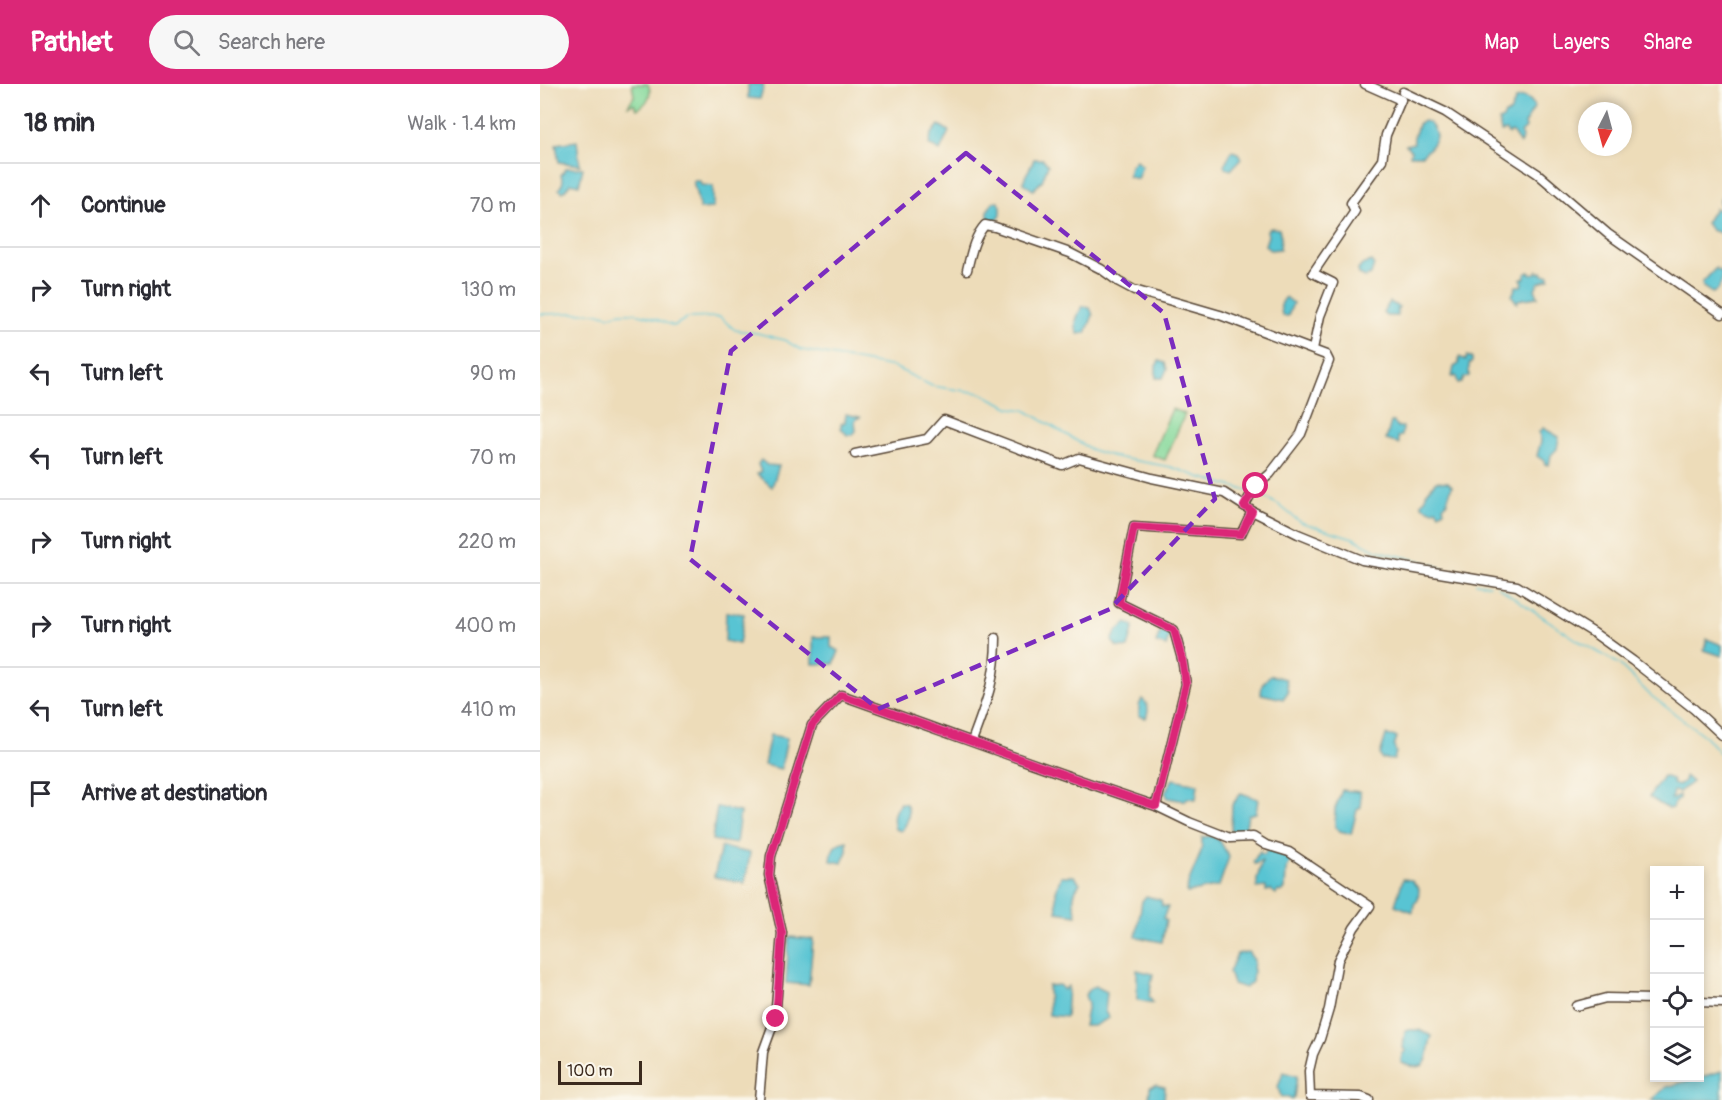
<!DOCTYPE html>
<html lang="en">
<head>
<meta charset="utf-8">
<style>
	:root { --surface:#fff; --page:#f7f7f7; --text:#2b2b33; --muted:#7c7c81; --line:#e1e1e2; --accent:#db2777 }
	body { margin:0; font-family:Pangolin,sans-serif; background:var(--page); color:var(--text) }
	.controls { position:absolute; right:18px; bottom:18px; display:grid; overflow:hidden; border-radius:0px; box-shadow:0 3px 9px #0003 }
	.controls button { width:54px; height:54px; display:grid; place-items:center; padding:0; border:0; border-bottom:2px solid var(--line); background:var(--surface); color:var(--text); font:30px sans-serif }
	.compass { position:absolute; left:1038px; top:18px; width:54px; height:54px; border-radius:50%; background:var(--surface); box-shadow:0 3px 9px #0003; rotate:186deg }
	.scale { position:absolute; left:18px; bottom:15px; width:84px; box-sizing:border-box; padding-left:6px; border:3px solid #3b2a1e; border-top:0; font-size:16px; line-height:21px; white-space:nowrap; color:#3b2a1e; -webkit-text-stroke:4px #fbf7ec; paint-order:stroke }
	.stop { position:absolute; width:18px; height:18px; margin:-14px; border:4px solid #db2777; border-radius:50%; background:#fff }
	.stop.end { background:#db2777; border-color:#fff; box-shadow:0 2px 6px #0008 }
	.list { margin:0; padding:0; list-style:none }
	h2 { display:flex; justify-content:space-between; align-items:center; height:78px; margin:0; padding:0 24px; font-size:26px }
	h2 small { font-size:20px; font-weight:400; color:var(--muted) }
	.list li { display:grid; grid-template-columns:39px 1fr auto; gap:18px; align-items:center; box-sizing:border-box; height:84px; padding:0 24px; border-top:2px solid var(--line) }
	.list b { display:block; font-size:22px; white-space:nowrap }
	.list em { font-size:20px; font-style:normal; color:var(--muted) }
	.icon { flex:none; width:33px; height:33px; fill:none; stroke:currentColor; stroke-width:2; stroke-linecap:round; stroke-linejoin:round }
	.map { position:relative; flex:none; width:1182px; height:1016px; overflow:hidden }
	header { display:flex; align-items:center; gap:36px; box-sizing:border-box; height:84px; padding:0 30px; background:var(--accent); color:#fff }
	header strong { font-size:28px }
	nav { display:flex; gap:33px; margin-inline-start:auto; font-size:21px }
	.search { width:420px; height:54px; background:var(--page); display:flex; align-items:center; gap:15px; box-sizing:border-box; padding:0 21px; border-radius:33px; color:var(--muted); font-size:22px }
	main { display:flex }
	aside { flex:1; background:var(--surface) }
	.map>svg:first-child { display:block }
	.green { fill:#86d99b; stroke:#60825c; stroke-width:1.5 }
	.water { fill:#59c4d3; stroke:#4a7778; stroke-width:1.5 }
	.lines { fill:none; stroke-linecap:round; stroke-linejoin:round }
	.stream { stroke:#59c4d3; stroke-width:1.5 }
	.minor-casing { stroke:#564535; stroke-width:11 }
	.minor { stroke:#fff; stroke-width:8 }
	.route { stroke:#db2777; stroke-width:8 }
	.marked { fill:none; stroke:#7b2cbf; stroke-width:4.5; stroke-dasharray:12 8; stroke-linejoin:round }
</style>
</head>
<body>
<header>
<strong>Pathlet</strong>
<div class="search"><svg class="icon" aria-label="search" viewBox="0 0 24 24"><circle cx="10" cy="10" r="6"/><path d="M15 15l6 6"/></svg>Search here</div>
<nav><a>Map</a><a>Layers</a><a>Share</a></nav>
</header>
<main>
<aside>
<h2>18 min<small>Walk · 1.4 km</small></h2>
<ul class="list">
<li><svg class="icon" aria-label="ahead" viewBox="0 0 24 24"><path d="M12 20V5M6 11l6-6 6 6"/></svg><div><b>Continue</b></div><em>70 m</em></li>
<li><svg class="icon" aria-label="right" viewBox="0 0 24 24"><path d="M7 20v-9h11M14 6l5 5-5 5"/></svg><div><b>Turn right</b></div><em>130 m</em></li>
<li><svg class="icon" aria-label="left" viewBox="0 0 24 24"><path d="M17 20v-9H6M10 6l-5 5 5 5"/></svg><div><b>Turn left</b></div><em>90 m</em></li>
<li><svg class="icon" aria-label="left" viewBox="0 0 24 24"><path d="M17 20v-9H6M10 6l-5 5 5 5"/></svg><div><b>Turn left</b></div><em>70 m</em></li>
<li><svg class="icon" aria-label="right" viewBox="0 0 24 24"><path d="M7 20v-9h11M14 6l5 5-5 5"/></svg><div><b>Turn right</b></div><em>220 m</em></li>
<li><svg class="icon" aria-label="right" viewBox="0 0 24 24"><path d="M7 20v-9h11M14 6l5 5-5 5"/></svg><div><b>Turn right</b></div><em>400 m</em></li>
<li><svg class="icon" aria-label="left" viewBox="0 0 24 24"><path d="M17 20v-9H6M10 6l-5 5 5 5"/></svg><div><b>Turn left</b></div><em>410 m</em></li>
<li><svg class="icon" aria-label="arrive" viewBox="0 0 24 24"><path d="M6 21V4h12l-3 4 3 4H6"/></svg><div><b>Arrive at destination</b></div></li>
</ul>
</aside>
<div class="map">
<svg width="1182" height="1016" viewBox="0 0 1182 1016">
	<rect width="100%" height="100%" fill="#fbf7ec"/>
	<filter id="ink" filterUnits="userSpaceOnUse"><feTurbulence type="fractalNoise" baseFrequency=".0167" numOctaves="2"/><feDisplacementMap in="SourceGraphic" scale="12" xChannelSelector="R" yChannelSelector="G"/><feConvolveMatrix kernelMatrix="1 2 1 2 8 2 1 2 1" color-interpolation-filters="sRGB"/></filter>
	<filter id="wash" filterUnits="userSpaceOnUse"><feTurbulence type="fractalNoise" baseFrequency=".008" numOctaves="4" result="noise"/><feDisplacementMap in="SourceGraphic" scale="24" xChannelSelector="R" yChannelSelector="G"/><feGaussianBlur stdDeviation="1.35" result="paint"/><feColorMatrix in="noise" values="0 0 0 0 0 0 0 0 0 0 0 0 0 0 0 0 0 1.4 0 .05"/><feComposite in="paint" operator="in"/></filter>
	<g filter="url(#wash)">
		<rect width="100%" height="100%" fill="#eddcb9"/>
		<g class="green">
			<path d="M92 0H108C113 10 107 21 97 25L94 20 88 22 94 12Z"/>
			<polygon points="632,325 645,330 625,376 612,371"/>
		</g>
		<g class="water">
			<polygon points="208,0 224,0 220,15 208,14"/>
			<polygon points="983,13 990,16 995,22 985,39 986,44 981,49 982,55 980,60 972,48 968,50 966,47 961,48 959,37 963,35 965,30 970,29 976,15"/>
			<path d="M884 37C891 38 896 47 896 53L890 64 882 71H870L871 67 866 61 874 59C872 51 878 47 878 40Z"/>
			<polygon points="399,41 409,47 400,67 389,61 391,51"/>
			<polygon points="37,57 40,81 19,78 16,60"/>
			<polygon points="692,67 698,69 701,75 691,86 685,84 684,81"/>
			<path d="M494 75H503L508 81 502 97 493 106 483 99C485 89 491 85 494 75Z"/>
			<polygon points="596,76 602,82 597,95 588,92 590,82"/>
			<polygon points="26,84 43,84 39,101 31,99 23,108 19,105 23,98 21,91"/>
			<polygon points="153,97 160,97 161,101 173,102 173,124 160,125"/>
			<polygon points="1182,112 1182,147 1180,149 1171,146 1166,139 1175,124 1179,126 1182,123 1179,118"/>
			<polygon points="453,118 458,118 461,122 461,131 456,136 448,136 448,126"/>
			<polygon points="731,144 739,145 741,153 740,165 730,166 725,161 728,152 727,146"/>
			<polygon points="831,177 834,181 831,191 825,193 819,190 818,186 822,181"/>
			<path d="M1176 184 1178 187 1182 186C1182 195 1182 206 1172 209L1163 203 1162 199Z"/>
			<polygon points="997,186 999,189 1002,188 1003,191 1009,191 1009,194 998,199 995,205 998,213 978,216 977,219 972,212 976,202 981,202 983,198 981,195 985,194 985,190 989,188 991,190 996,189"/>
			<path d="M746 213 753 219 748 232H743C739 224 740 220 746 213Z"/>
			<polygon points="850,218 859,223 857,226 858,232 846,232 843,228"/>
			<path d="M543 222 550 224 553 231 546 249 538 250C533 240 537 231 543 222Z"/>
			<polygon points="927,272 932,274 932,278 929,280 929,292 924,294 922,298 918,299 916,292 912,293 914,283 919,280 919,273 926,276"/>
			<polygon points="619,277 625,279 627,285 623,294 616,294 616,282"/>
			<polygon points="306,330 320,333 315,336 316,347 312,351 307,351 301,344 301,340 305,338"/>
			<polygon points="851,338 854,338 858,343 863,343 862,352 858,353 859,360 846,356"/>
			<polygon points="1003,344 1019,353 1017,365 1011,371 1009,381 1005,380 1004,377 997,372 1001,357 999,348"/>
			<polygon points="221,376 227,381 239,382 232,403 217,390 221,388 218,380"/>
			<polygon points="896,397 908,398 912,402 906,420 903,422 904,426 899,429 896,425 893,427 882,422 882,418 886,414 886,409"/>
			<polygon points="186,528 204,530 199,560 185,557"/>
			<polygon points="586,539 594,542 588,564 577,563 572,557 577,547"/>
			<polygon points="623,547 630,550 626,562 616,559 619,550"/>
			<polygon points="273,553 291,553 291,563 299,567 294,580 273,580"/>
			<polygon points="1167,555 1182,561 1182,572 1164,566"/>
			<polygon points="730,591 746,595 748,608 743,615 721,610 722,601"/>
			<path d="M602 615C609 620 609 626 606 634L599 632V622Z"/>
			<polygon points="230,651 247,654 241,685 224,681"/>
			<polygon points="846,651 857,653 854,663 856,668 854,676 842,675 840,671"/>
			<polygon points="1123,692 1132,695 1133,700 1138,702 1144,697 1145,692 1152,698 1139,708 1133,707 1131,715 1133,715 1139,711 1139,715 1133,721 1133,724 1128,725 1109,713"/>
			<polygon points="633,695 658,700 656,715 647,714 645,717 628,714 625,708"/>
			<polygon points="802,706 820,708 821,723 817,726 811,750 800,747 795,743 795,725"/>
			<polygon points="701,709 718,715 716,729 708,731 705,747 691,748 692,721"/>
			<path d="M360 719 366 720C371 730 368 739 361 747L355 745C352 734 353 728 360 719Z"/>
			<polygon points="177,723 200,728 196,760 172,756"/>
			<path d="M672 752 680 757 689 773 679 802 647 809C646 796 658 780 661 767 662 763 662 757 662 753Z"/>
			<path d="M307 757V767L302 779 291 777C292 765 294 759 307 757Z"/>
			<polygon points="181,763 210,769 205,799 174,793"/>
			<polygon points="727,764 751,776 746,787 745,805 741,808 738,807 736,810 731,806 726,807 726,803 717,804 717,795 722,777 715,780 713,778 720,767 721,770 725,770"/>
			<path d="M521 792H534L540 799C531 811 533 818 537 831L517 828 516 807Z"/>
			<polygon points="863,795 871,796 879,805 878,816 874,820 873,828 855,821"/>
			<polygon points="606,812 621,816 622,822 628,823 623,834 626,836 622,858 596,853 602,817"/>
			<polygon points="249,853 273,855 269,901 246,899"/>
			<polygon points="708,868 714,876 712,898 705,904 693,900 689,888 697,870"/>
			<polygon points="597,886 613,890 609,912 613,919 597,916"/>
			<polygon points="519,901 524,906 528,902 526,933 509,931 508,902"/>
			<polygon points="555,902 567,908 565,928 569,934 554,942 544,942 548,920 545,911 550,904"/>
			<path d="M870 946H879L892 952C884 972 894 991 861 979L862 970 866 967 863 964 865 947Z"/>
			<polygon points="1182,987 1182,1016 1111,1016 1126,1003"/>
			<polygon points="743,988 757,992 754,1013 752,1015 749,1013 741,1013 738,1003"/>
			<polygon points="615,1001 625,1003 624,1016 609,1016 610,1003"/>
		</g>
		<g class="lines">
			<g class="stream">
				<path d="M0 230C20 230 53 226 70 232 92 223 113 234 134 242L147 234 180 233 195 246 217 249 244 256 262 266 354 283 392 302 440 309 471 324 485 326 552 366 575 373 631 383 659 393 708 407"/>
				<polyline points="716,409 739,421 760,438 813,454 836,466 892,480 904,486"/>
				<polyline points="936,499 949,501"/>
				<polyline points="957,502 1037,556 1079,580 1110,611 1166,653 1182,672"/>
			</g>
		</g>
	</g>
	<g filter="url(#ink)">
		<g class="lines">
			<defs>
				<g id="minor">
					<polyline points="863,8 905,28 998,90 1068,150 1182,230"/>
					<path d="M427 186C431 170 434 153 445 141L455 143 530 169 561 185 579 198 594 206 680 231 786 271 789 277 761 350 730 390 716 402 704 422"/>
					<polyline points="773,265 780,232 793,199 773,189 815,127 811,119 842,76 846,51 861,16 825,0"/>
					<polyline points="315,370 387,355 404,336 522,381 539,374 612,394 684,409 712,427 758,450 822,476 977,502 1054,549 1093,577 1154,625 1182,651"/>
					<path d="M432 657C446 619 456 595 456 554"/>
					<polyline points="616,722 649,738 690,754 713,753 726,761 749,768 830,822 814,844 798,876 789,925 780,955 773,970 769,987 770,1012 821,1013 829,1016"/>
					<polyline points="1160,918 1182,919"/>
					<polyline points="1036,922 1066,914 1114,915"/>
					<path d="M219 1016 223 968 235 935 242 849 229 791 231 772 272 641 301 611C406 648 510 687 616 722L646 600 642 575 634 546 579 519 594 443 701 450 712 427"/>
				</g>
			</defs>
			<use href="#minor" class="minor-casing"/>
			<use href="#minor" class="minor"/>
		</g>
	</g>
	<g class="lines" filter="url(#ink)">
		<path class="route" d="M236 935 242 849 229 791 231 772 272 641 301 611C406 648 510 687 616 722L646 600 642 575 634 546 579 519 594 443 701 450 712 427 704 422 716 402"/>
	</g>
	<path class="marked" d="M426 69 624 229 675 415 570 525 338 625 150 475 191 267Z"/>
</svg>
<div class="controls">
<button>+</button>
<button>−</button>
<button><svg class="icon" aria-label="locate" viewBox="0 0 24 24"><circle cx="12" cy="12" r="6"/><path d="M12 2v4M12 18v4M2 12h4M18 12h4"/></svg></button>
<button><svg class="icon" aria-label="layers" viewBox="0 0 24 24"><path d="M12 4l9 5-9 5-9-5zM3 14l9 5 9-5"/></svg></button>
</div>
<svg class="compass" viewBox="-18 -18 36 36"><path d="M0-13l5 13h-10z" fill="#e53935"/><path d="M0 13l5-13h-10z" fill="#7c7c81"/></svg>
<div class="scale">100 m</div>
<div class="stop" style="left:716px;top:402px"></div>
<div class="stop end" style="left:236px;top:935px"></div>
</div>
</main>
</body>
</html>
